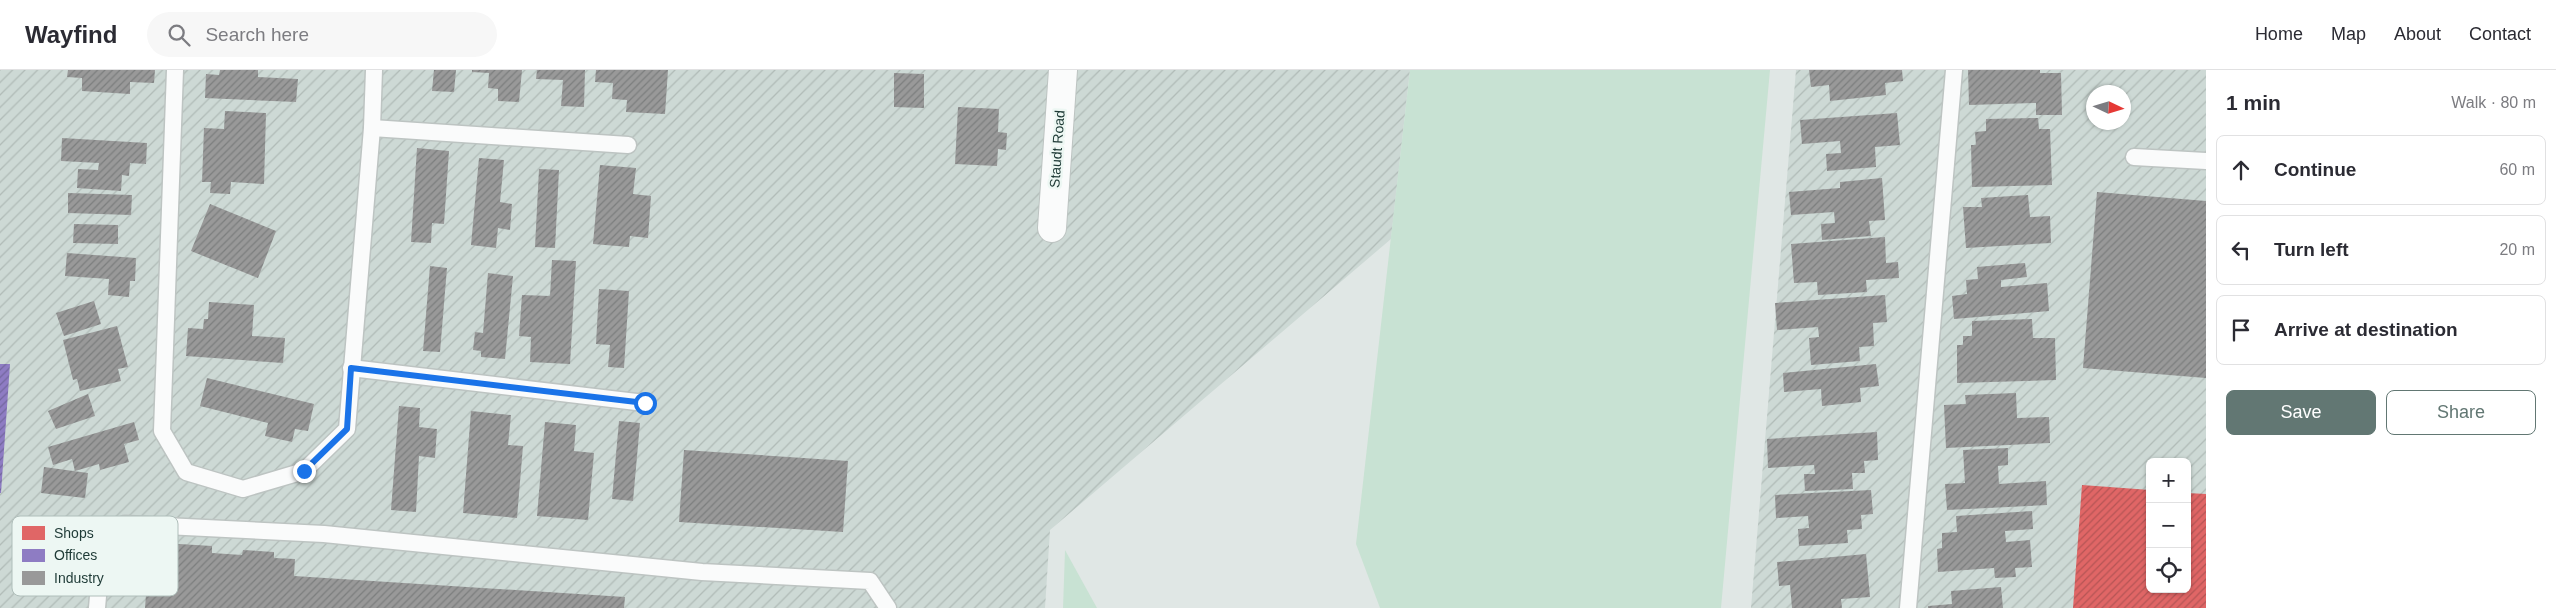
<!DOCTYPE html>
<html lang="en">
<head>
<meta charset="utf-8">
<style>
	:root { --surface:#fff; --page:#f7f7f7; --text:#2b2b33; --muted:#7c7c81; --line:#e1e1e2; --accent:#627773 }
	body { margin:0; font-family:Arial,sans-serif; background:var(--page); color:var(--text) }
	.controls { position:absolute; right:15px; bottom:15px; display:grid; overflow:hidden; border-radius:8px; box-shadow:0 1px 4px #0004 }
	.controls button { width:45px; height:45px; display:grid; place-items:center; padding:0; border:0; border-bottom:1px solid var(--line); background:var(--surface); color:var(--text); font:25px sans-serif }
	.compass { position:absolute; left:2086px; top:15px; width:45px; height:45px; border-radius:50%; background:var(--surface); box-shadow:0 1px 4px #0004; rotate:94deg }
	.stop { position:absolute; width:15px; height:15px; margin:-11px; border:4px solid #1a73e8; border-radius:50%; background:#fff }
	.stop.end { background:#1a73e8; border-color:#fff; box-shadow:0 1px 5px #0008 }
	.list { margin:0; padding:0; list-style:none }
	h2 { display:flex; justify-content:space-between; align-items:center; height:65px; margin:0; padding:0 20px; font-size:21px }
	h2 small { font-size:16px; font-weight:400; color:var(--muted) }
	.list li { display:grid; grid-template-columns:32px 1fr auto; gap:15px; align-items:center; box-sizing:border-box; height:70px; margin:0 10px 10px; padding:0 10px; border:1px solid var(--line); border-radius:8px }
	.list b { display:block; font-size:19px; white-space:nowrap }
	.list em { font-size:16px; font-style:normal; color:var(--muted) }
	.actions { display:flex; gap:10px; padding:15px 20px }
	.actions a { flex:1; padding:11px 0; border:1px solid var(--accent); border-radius:8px; text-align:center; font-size:18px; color:var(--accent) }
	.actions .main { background:var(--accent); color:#fff }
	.icon { flex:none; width:28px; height:28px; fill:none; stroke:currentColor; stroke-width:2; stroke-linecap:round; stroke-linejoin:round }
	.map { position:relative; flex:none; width:2206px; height:538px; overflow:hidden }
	header { display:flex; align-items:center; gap:30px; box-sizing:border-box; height:70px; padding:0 25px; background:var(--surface); border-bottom:1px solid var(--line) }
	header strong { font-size:24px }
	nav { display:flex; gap:28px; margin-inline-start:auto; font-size:18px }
	.search { width:350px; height:45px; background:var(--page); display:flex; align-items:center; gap:12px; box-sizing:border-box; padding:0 18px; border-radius:28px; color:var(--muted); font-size:19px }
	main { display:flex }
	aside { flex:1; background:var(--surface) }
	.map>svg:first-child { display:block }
	.industrial { fill:url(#industrial-furrows); fill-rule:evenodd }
	.grass { fill:#c8e2d3 }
	.shops { fill:url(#shops-hatch) }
	.offices { fill:url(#offices-hatch) }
	.industry { fill:url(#industry-hatch) }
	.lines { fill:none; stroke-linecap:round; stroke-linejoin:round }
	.lane-casing { stroke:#bdc4c2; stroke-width:19 }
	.street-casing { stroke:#bdc4c2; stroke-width:30 }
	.lane { stroke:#fafbfb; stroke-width:16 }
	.street { stroke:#fafbfb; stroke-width:28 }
	.route { stroke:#1a73e8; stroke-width:6 }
	.labels { text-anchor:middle; stroke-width:5; stroke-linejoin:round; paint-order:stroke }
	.street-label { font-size:14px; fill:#1e3a36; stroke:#edf7f3 }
	.key { fill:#edf7f3; stroke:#afbeba; stroke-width:1 }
	.key-label { font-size:14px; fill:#1e3a36 }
</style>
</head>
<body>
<header>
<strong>Wayfind</strong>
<div class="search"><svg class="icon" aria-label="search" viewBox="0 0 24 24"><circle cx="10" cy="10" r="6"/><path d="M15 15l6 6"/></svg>Search here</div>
<nav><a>Home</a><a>Map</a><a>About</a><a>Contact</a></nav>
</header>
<main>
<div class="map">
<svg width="2206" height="538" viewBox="0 0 2206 538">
	<defs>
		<pattern id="industrial-furrows" width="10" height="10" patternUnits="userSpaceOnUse" patternTransform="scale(1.25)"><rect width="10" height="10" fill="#cdd9d5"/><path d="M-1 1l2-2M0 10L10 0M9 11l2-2" fill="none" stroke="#b0bbb7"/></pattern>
		<pattern id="shops-hatch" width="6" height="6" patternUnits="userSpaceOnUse" patternTransform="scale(1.25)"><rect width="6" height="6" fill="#e06666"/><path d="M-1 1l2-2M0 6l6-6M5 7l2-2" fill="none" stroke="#b55555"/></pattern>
		<pattern id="offices-hatch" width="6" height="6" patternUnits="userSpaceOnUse" patternTransform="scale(1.25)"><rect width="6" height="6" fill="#8e7cc3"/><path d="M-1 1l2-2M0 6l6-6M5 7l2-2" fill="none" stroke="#73679f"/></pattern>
		<pattern id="industry-hatch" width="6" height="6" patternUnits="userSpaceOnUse" patternTransform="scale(1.25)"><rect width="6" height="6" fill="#999"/><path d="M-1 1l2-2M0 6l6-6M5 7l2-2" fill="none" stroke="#7c7e7e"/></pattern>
	</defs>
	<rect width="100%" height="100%" fill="#e0e7e5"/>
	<g class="industrial">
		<polygon points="0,0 1410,0 1391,169 1050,460 1045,538 0,538"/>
		<path d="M1796 0H2206V538H1751ZM2094 22H2124V52H2094ZM2150 392H2187V519H2150Z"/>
	</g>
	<g class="grass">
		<polygon points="1410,0 1770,0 1721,538 1380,538 1356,474"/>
		<polygon points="1065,480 1097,538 1063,538"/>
	</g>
	<polygon class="shops" points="2082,415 2150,420 2150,519 2187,519 2187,423 2206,424 2206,538 2073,538"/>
	<polygon class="offices" points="0,294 10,294 1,423 0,423"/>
	<g class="industry">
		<polygon points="68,0 155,0 154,13 130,12 130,24 82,21 82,8 67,7"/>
		<polygon points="220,0 258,0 258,7 298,9 296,32 205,28 206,4 219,5"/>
		<polygon points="434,0 456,0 454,22 432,21"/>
		<polygon points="472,0 522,0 519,32 498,31 498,19 488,18 489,3 472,2"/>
		<polygon points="537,0 585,0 584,37 561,36 563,10 536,9"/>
		<polygon points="596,0 668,0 665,44 626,42 627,30 612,29 613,13 595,12"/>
		<polygon points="1809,0 1902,0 1903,11 1885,13 1886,25 1830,31 1829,15 1811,17"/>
		<polygon points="1968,0 2040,0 2040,3 2061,3 2062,45 2036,45 2036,33 1969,35"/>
		<polygon points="894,3 924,4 924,38 894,37"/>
		<polygon points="958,37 999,39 998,62 1007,63 1006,80 998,79 997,96 955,94"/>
		<polygon points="225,41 266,43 264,114 231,112 230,124 210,123 211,112 202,112 204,58 224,59"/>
		<polygon points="1897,43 1900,75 1875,77 1876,97 1827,101 1826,84 1841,83 1840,71 1802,74 1800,50"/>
		<polygon points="2038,48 2039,59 2050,59 2052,115 1972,117 1971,75 1976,75 1975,62 1986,61 1986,49"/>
		<polygon points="62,68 147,73 146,94 130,93 129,106 122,105 121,121 77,118 78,99 98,100 99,93 61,91"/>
		<polygon points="417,78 449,81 444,154 432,153 431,173 411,172"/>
		<polygon points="479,88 504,90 500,132 512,134 510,160 498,158 496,178 471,175"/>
		<polygon points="600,95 636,98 633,124 651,126 648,168 630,166 629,177 593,174"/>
		<polygon points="539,99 559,100 555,178 535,177"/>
		<polygon points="1882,108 1885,150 1869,151 1871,166 1822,170 1821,154 1835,153 1834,142 1791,145 1789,122 1840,118 1840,112"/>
		<polygon points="2097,122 2206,131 2206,308 2083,298"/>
		<polygon points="68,123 132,125 131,145 68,143"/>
		<polygon points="2028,125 2030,147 2050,146 2051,173 1966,178 1963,137 1982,137 1981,128"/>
		<polygon points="210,134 276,161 258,208 191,181"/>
		<polygon points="74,154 118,155 118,174 73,173"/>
		<polygon points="1885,167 1886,193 1898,192 1899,208 1866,210 1867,222 1818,225 1817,212 1794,213 1791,174"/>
		<polygon points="67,183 136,188 135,211 130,211 129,227 108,225 109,209 65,206"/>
		<polygon points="552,190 576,191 570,294 530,292 531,267 519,266 522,225 550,226"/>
		<polygon points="2025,193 2027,207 2001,210 2001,217 2047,213 2049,241 1954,249 1952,226 1967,224 1966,210 1978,209 1977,197"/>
		<polygon points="430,196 447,198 440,282 423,281"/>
		<polygon points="488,203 513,206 505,289 481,287 481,281 473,280 475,262 483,263"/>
		<polygon points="599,219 629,221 624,298 608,297 610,275 596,274"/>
		<polygon points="1885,225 1887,252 1873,253 1874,276 1859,277 1860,291 1811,295 1809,268 1819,267 1818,257 1777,260 1775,233"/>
		<polygon points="94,231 101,254 64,266 56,243"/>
		<polygon points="209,232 254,235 252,266 285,268 283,293 186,286 188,258 203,259 204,249 208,249"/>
		<polygon points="2032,249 2033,268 2055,268 2056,310 1957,313 1957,275 1963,275 1963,266 1972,266 1972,251"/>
		<polygon points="117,256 128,297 118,299 121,311 80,321 77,309 73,310 63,270"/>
		<polygon points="1876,294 1879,316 1860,318 1861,332 1822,336 1821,319 1784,322 1783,303"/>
		<polygon points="207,308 314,334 308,361 295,359 292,372 265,366 268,353 200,336"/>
		<polygon points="2016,323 2017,348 2049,347 2050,373 1946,378 1944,335 1966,334 1965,325"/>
		<polygon points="88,324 95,346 56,359 48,341"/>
		<polygon points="399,336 420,338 419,357 437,359 435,388 419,386 416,442 391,440"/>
		<polygon points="471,341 511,345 508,375 523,376 517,448 463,443"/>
		<polygon points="619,351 640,353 633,431 612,429"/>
		<polygon points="134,352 139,370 124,374 129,392 100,400 99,394 75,401 72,389 53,395 48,377"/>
		<polygon points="545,352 576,355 574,381 594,383 588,450 537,446"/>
		<polygon points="1877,362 1878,390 1864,391 1865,403 1852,403 1853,419 1805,421 1804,404 1815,404 1814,395 1768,398 1767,369"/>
		<polygon points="2008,378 2008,395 1998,396 1999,414 2046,411 2047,435 1947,440 1945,414 1965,413 1963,380"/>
		<polygon points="684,380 848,391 843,462 679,452"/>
		<polygon points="44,397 88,403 85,428 41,423"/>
		<polygon points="1871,420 1873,444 1861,445 1862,459 1847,460 1848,473 1799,476 1798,459 1809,458 1808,446 1776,448 1775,425"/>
		<polygon points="2032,441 2033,459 2005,461 2006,472 2030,470 2032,497 2015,498 2016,507 1995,508 1994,498 1938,502 1937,479 1942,478 1942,463 1957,462 1956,446"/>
		<polygon points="163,473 212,476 212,483 242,485 243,480 274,482 274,488 295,489 294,506 625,527 624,538 145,538 148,498 162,499"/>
		<polygon points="1866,484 1870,527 1841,529 1842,538 1792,538 1790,515 1779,516 1777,492"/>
		<polygon points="2001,517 2003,538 1928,538 1928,536 1952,534 1951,521"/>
	</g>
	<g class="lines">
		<defs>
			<g id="lane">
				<polyline points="175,0 162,361 186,402 243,419 304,401 347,359 372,58 374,0"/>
				<polyline points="372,58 628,75"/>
				<polyline points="2134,87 2206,91"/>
				<polyline points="351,298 645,333"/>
				<polyline points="97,538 100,503 125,454 324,464 702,502 870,511 888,538"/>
				<polyline points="1908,538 1954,0"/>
			</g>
			<polyline id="street" points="1052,158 1063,0"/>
		</defs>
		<use href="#lane" class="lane-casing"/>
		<use href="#street" class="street-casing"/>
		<use href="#lane" class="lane"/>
		<use href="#street" class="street"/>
	</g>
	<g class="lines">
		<polyline class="route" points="304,401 347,359 351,298 645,333"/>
	</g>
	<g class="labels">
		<g class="street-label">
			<text transform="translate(1057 79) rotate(-86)" y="5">Staudt Road</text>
		</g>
	</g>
	<rect x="12" y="446" width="166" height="80" rx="8" class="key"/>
	<rect x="22" y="456" width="23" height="14" fill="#e06666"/>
	<rect x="22" y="479" width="23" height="13" fill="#8e7cc3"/>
	<rect x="22" y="501" width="23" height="14" fill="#999"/>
	<g class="key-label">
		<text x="54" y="468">Shops</text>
		<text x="54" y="490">Offices</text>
		<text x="54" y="513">Industry</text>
	</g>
</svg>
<div class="controls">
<button>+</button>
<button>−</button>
<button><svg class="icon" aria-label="locate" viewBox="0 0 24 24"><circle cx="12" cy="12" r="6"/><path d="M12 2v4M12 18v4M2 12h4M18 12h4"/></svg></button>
</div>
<svg class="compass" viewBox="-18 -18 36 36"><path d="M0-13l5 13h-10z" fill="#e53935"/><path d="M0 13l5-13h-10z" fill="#7c7c81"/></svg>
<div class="stop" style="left:645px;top:333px"></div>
<div class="stop end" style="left:304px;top:401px"></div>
</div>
<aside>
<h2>1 min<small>Walk · 80 m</small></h2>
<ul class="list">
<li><svg class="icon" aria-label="ahead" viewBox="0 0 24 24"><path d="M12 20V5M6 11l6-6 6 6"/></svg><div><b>Continue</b></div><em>60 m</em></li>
<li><svg class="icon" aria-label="left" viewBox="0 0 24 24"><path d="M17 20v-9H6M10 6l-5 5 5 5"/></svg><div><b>Turn left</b></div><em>20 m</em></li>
<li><svg class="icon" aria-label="arrive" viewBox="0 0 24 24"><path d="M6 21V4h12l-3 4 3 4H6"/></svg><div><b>Arrive at destination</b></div></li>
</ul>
<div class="actions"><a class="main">Save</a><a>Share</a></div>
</aside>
</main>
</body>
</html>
